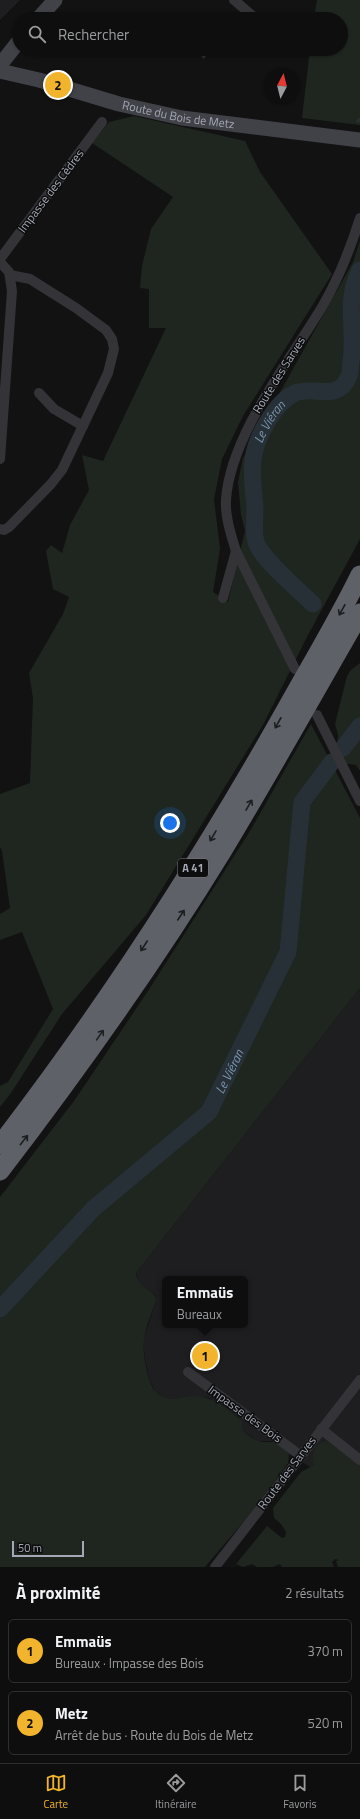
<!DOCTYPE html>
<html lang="fr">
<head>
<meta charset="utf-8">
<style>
	:root { --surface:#0e0e0e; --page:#171717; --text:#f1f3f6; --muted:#9b9c9e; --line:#2e2e2e; --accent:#f1b42c }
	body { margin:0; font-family:"Titillium Web",sans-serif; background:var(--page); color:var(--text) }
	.compass { position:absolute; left:264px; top:68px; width:36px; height:36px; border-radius:50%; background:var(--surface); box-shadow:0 1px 3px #0004; rotate:7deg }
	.scale { position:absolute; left:12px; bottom:10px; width:72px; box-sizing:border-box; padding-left:4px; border:2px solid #a3a8b4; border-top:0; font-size:11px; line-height:14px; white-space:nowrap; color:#a3a8b4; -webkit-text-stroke:3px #0d0d0e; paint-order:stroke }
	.you { position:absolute; left:170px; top:823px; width:14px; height:14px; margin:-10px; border:3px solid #fff; border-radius:50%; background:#1a73e8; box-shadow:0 0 0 6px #1a73e833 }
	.badge { display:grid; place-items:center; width:26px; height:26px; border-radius:50%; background:var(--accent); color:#111; font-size:13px; font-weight:700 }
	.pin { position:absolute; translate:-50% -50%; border:2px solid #fff; box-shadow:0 1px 4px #0006 }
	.popup { position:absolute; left:162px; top:1276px; width:86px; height:52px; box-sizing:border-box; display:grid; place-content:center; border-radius:6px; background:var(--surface); filter:drop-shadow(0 1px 3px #0005); font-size:13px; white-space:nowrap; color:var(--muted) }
	.popup b { font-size:15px; color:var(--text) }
	.popup::after { content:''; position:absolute; left:50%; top:100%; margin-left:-8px; border:8px solid transparent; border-top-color:var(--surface) }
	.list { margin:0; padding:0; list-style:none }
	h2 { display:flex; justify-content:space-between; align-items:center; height:52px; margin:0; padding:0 16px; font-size:17px }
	h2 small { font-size:13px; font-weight:400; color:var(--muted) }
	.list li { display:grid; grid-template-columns:26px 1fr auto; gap:12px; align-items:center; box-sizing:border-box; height:64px; margin:0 8px 8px; padding:0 8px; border:1px solid var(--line); border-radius:6px }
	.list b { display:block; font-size:15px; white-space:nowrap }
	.list p { margin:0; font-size:13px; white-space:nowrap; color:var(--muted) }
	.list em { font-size:13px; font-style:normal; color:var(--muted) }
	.icon { flex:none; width:22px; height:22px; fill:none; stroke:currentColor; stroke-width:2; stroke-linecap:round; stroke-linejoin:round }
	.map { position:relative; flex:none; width:360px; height:1567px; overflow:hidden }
	.search { position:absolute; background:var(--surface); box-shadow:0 1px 3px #0004; left:12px; right:12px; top:12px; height:44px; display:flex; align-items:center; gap:10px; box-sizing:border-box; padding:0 14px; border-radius:22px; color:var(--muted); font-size:15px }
	.sheet { height:196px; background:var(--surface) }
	nav { display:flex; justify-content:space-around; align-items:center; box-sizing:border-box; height:56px; border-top:1px solid var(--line); background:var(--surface); font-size:11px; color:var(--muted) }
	nav a { display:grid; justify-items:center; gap:2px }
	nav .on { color:var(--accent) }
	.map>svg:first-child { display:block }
	.built { fill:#1e1e20; fill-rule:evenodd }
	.green { fill:#1e261f }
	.water { fill:#283037 }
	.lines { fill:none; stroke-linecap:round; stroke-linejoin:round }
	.stream { stroke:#283037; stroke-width:3 }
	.river { stroke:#283037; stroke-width:17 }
	.street { stroke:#333338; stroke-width:10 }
	.secondary { stroke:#414248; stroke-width:15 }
	.highway { stroke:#5f6169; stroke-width:19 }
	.oneway { stroke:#1d1e20 }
	.labels { text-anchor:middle; stroke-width:3; stroke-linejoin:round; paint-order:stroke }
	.shield { fill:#0d0d0e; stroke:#767a82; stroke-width:1 }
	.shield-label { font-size:11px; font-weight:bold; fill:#a3a8b4 }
	.street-label { font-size:12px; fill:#a3a8b4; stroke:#0d0d0e }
	.water-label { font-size:13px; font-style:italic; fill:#7995af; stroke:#0d0d0e }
</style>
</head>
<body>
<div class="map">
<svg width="360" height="1567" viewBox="0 0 360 1567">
	<rect width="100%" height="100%" fill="#121213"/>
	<g class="built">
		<polygon points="0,0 20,0 0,20"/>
		<path d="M360 988V1469L315 1470 289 1454 282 1445 274 1441H256L242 1429V1421L210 1398 188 1396 176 1400 166 1398 155 1392 149 1378 145 1358 143 1341 157 1299 155 1295 139 1282 136 1273ZM165 1279H245V1325H165Z"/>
	</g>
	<g class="green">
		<polygon points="317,0 360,0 360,125 302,118 310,49 341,49 341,19 314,19"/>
		<polygon points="134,116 245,141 260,172 332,274 243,416 222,459 214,499 220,549 213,592 228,602 245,531 241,515 238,482 243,458 353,262 360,241 360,539 308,635 263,725 146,915 62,1014 11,1093 0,1107 0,1086 8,1082 53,1009 22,932 0,940 0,914 10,908 2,851 0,847 0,794 30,783 33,698 29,673 63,614 69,597 53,589 46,551 51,545 62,553 70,525 89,490 82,455 103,461 166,328 149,328 149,289 140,288 142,266 151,229 173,197 92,143 109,122"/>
		<polygon points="360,663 360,771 356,765 342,763 337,751 338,735 335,724 347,676 351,670"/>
		<path d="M311 724 360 818V988L136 1273C137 1286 152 1289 157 1299 152 1312 146 1326 144 1340 142 1351 148 1385 156 1392 159 1395 164 1397 167 1398 176 1401 182 1396 191 1396 212 1395 226 1408 242 1421V1429C246 1433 252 1439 258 1441 275 1445 276 1435 289 1454L288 1463 251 1513 205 1567H0V1197L74 1101 148 991 250 831Z"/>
		<path d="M329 1441 358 1461 360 1466V1567H338L336 1561 339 1560 335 1559 332 1562 334 1567H282L280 1564 273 1567H257L252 1564 243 1567 236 1564 267 1526 282 1538 285 1537 286 1532 281 1524 274 1518 273 1508 301 1472 314 1465C310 1452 315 1442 329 1441Z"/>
	</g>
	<polygon class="water" points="200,49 212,49 204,59 197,52"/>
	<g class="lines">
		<polyline class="stream" points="358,121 360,119"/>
		<g class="river">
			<path id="s1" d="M313 604C299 590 261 559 256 542 253 532 255 519 255 509 254 493 251 476 253 460 255 439 275 402 295 393 315 385 338 403 349 376 351 372 350 366 351 361 356 328 344 301 360 270"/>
			<polyline points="343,748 360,726"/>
			<path id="s2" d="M0 1309 93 1209 209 1112 288 952 302 802 332 762"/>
		</g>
		<g class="street">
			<polyline points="234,0 254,17 255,19"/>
			<polyline points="0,259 102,122"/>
			<polyline points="0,262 9,272 12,291 0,459"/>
			<polyline points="39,393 54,409 83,426"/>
			<polyline points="0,529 4,530 9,527 51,484 62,470 108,373 114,349 112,339 106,330 76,308 30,279 10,275"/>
			<polyline points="223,598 236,551"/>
			<path d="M295 669 236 551C231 535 225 517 226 500 230 436 289 362 322 307 339 278 350 250 360 218"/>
			<polyline points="317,715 360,801"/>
			<polyline points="188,1372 301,1456"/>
			<polyline points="321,1429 360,1460"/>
			<polyline points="215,1567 360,1380"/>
		</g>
		<g class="secondary">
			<polyline points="38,19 55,0"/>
			<polyline points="0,65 19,41"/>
			<path id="s3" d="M0 71 39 80 119 104 182 118 360 140"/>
		</g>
		<g class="highway">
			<path d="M0 1145C107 1006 202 859 288 706 312 663 338 620 360 575"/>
			<path d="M0 1171C79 1068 155 961 223 850 270 772 315 692 360 613"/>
		</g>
	</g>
	<defs><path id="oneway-shaft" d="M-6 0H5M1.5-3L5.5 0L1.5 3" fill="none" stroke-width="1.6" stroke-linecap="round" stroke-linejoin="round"/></defs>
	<g class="oneway">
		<use href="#oneway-shaft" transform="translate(342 610) rotate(119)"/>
		<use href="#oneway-shaft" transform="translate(278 723) rotate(119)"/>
		<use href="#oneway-shaft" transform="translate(249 805) rotate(-60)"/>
		<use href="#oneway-shaft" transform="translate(213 836) rotate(120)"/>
		<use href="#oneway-shaft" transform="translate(181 915) rotate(-57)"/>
		<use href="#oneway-shaft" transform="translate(144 946) rotate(123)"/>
		<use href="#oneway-shaft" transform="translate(100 1035) rotate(-55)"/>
		<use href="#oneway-shaft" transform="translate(24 1140) rotate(-52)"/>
	</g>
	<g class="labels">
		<rect class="shield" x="178" y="859" width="30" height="18" rx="3"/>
		<g class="shield-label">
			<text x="193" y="872">A 41</text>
		</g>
		<g class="street-label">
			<text dy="4" stroke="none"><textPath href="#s3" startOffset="184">Route du Bois de Metz</textPath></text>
			<text transform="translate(51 191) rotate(-53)" y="4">Impasse des Cèdres</text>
			<text transform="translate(279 375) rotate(-58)" y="4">Route des Sarves</text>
			<text transform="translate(245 1414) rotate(36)" y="4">Impasse des Bois</text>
			<text transform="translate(287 1473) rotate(-53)" y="4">Route des Sarves</text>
		</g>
		<g class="water-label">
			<text dy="5" stroke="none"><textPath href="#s1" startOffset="209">Le Viéran</textPath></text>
			<text dy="5" stroke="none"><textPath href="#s2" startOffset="333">Le Viéran</textPath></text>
		</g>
	</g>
</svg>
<svg class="compass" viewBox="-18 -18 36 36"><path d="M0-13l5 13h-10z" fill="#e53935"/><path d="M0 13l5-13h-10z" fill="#9b9c9e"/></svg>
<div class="scale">50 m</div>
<div class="you"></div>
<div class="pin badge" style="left:205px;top:1356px">1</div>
<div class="popup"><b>Emmaüs</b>Bureaux</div>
<div class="pin badge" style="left:58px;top:85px">2</div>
<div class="search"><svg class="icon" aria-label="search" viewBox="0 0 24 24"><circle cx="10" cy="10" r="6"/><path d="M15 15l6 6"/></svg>Rechercher</div>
</div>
<section class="sheet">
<h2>À proximité<small>2 résultats</small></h2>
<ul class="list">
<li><span class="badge">1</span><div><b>Emmaüs</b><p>Bureaux · Impasse des Bois</p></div><em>370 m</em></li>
<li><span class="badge">2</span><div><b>Metz</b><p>Arrêt de bus · Route du Bois de Metz</p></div><em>520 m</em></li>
</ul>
</section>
<nav>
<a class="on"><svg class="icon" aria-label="map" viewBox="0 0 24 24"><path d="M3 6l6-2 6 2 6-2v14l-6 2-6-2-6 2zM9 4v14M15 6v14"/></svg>Carte</a>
<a><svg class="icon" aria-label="directions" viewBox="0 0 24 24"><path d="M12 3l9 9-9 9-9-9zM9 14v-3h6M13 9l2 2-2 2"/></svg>Itinéraire</a>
<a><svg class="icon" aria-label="saved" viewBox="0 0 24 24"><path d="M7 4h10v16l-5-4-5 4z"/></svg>Favoris</a>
</nav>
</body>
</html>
